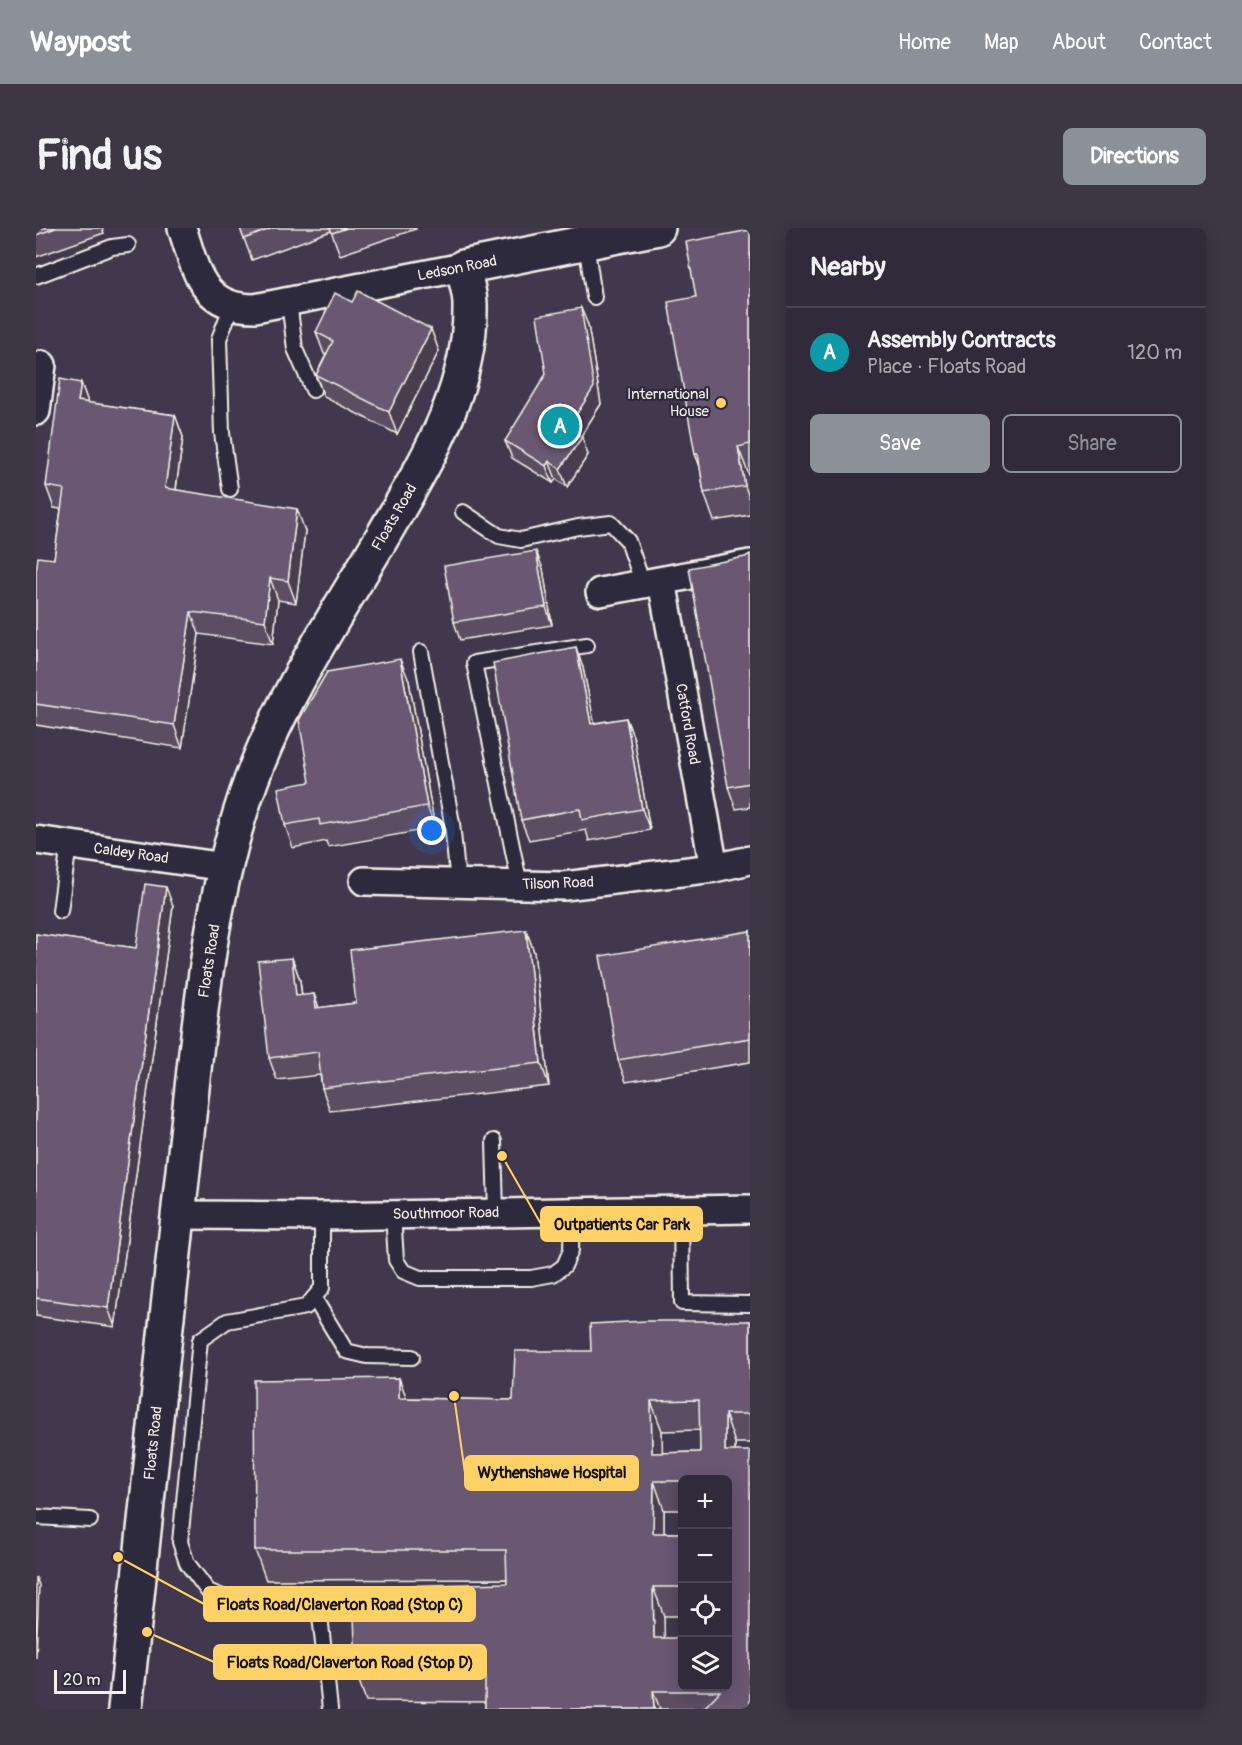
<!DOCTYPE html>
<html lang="en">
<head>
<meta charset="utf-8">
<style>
	:root { --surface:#312a3a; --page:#3d3645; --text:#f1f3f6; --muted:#a8a7af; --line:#4c4654; --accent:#8c9099 }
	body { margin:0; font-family:Pangolin,sans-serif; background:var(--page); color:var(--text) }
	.controls { position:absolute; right:18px; bottom:18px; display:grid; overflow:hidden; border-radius:9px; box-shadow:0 3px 15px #0003 }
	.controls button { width:54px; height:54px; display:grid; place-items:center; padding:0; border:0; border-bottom:2px solid var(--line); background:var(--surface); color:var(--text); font:30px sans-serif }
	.scale { position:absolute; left:18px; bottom:15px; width:72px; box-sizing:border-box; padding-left:6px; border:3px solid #f4f1e8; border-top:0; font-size:16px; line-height:21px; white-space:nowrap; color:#f4f1e8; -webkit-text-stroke:4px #2f2a3d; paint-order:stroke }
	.you { position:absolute; left:396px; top:603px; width:21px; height:21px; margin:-15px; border:4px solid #fff; border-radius:50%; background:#1a73e8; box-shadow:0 0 0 9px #1a73e833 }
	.badge { display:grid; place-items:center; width:39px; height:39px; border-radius:50%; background:var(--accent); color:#fff; font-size:20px; font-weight:700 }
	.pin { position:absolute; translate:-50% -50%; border:3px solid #fff; box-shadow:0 2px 6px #0006 }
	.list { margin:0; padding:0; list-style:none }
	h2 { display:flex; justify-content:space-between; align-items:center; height:78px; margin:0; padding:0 24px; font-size:26px }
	h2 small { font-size:20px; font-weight:400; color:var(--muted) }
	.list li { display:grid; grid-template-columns:39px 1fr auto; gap:18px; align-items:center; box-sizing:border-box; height:90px; padding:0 24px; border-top:2px solid var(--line) }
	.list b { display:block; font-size:22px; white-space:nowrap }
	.list p { margin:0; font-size:20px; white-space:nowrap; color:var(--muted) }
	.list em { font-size:20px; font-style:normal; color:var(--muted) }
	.actions { display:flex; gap:12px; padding:18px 24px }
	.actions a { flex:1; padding:14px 0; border:2px solid var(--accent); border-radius:9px; text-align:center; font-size:21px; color:var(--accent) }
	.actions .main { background:var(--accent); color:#fff }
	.icon { flex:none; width:33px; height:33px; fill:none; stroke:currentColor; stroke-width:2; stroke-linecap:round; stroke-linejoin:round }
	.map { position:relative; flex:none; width:714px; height:1481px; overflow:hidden; border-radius:9px }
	header { display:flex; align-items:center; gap:36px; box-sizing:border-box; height:84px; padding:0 30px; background:var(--accent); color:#fff }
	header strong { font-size:28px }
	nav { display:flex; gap:33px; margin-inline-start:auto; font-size:21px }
	.intro { display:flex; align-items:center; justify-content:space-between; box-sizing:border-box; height:144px; padding:0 36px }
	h1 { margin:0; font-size:42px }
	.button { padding:15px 27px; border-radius:9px; background:var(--accent); color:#fff; font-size:21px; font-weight:700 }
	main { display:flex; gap:36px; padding:0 36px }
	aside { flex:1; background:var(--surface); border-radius:9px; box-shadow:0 3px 15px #0003 }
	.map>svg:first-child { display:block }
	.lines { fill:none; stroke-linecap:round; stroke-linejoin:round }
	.service-casing { stroke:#f4f1e8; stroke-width:18 }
	.minor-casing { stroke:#f4f1e8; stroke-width:32 }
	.tertiary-casing { stroke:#f4f1e8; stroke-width:38 }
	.service { stroke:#2f2a3d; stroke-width:14 }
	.minor { stroke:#2f2a3d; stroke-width:27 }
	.tertiary { stroke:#2f2a3d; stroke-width:33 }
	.wall { fill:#5b4d63; stroke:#f4f1e8; stroke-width:1.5; fill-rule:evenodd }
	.shaded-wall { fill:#4a3e50; stroke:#f4f1e8; stroke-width:1.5 }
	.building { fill:#6a5973; stroke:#f4f1e8; stroke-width:1.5; fill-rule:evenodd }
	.poi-dot { fill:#ffd166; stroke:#2f2a3d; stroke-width:2 }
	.labels { text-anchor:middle; stroke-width:4.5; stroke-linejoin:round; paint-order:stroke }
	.street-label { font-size:15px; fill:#f4f1e8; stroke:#2f2a3d }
	.poi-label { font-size:15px; fill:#f4f1e8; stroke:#2f2a3d; text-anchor:end }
	.leader { fill:none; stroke:#ffd166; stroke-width:2 }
	.callout-dot { fill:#ffd166; stroke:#2f2a3d; stroke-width:2 }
	.callout { fill:#ffd166; stroke:#ffd166; stroke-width:2 }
	.callout-label { font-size:16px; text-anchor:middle; font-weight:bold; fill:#111 }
</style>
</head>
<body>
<header>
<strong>Waypost</strong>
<nav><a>Home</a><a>Map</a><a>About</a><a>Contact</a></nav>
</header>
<div class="intro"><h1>Find us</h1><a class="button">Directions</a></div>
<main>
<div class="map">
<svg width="714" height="1481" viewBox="0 0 714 1481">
	<rect width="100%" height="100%" fill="#41384d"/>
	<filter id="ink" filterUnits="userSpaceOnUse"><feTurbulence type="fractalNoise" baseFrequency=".0167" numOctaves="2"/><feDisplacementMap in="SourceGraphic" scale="12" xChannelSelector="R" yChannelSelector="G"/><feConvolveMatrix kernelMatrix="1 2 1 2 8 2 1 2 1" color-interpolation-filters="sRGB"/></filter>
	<g filter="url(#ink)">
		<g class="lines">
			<defs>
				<g id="service">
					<polyline points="550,15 558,69"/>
					<polyline points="0,48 76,19 92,17"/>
					<polyline points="253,74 259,121 277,162"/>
					<polyline points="194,261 186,205 183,111 196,77"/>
					<polyline points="427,284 463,308 485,312 542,299 575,295 592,313 607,356"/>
					<polyline points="385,424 416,595 422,655"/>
					<polyline points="484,657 438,435 551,417"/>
					<polyline points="24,683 33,616"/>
					<polyline points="458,913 460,985"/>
					<polyline points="645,982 646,1075 714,1076"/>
					<polyline points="357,986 360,1032 367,1043 384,1050 495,1050 517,1046 528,1038 535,1022 536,984"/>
					<polyline points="286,988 286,1060 270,1079 191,1093 164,1112 144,1314 151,1335 172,1363 204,1376 256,1374 284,1387 294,1481"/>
					<polyline points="278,1070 310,1123 331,1128 376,1129"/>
					<polyline points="0,1289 54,1292"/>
					<polyline points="261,1374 335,1373"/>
				</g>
				<g id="minor">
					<path d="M146 0C160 42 165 80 219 80L427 39"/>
					<polyline points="0,183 6,137"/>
					<polyline points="626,353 678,640"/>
					<polyline points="564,364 714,336"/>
					<polyline points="0,612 189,639"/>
					<polyline points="328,653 528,658 678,640 714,632"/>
					<polyline points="142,987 286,988 714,981"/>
				</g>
				<path id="tertiary" d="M89 1481C109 1295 128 1110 149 924 163 801 172 670 215 553 246 468 302 385 348 306 389 235 436 162 434 76 434 64 429 51 427 39L622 0"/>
			</defs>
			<use href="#service" class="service-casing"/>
			<use href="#minor" class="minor-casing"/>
			<use href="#tertiary" class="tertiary-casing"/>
			<use href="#service" class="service"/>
			<use href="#minor" class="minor"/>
			<use href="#tertiary" class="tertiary"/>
		</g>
		<g class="wall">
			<polygon points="0,0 66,0 68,5 0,29"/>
			<polygon points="204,0 379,0 380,1 304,27 295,3 216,32"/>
			<polygon points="714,2 714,247 713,247 714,256 714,287 678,293 668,265 664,239 659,226 660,69"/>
			<polygon points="316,74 403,123 361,206 288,169 280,147 290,127 288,126 280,104"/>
			<polygon points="552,97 565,176 544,209 552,227 531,259 520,251 517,255 476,230 469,213"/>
			<polygon points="45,155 52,175 139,187 147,209 140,262 269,303 260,375 242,372 237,416 163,406 146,520 0,497 0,344 18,331 25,281 18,280 10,258"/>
			<polygon points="714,326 714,579 700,581 692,559"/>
			<polygon points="507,341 516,397 424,412 418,394"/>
			<polygon points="547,440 558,495 590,490 598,511 614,602 553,613 550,602 493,612 485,592"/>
			<polygon points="373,453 399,600 292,619 290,613 257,620 249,597 274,554"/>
			<polygon points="137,678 79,1099 0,1088 0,706 100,720"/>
			<polygon points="490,702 498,724 513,858 294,883 286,860 284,847 241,852 233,830 256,730 264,752 266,768 278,766 283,780 320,775"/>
			<polygon points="714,703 714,834 590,854 582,832"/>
			<path d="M714 1093V1215H699L714 1481H449V1474L330 1473 320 1444 471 1355V1351L230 1352 219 1322 363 1150 370 1170 477 1172 555 1123ZM664 1202V1224L626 1225V1203ZM646 1251H692V1458L628 1410V1388H646V1305H628V1282H646Z"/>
		</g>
		<g class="shaded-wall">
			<polygon points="545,80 552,97 565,176 538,219 531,201"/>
			<polygon points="395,101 403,123 361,206 353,184"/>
			<polygon points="45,155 53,177 42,173"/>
			<polygon points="139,187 147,209 137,282 129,260"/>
			<polygon points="546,209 552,227 531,259 524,241"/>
			<polygon points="702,219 713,247 714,256 714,272 709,258"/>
			<polygon points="513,233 520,251 517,255 510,238"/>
			<polygon points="261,281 269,303 260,375 252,353"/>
			<polygon points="500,323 507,341 516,397 510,379"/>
			<polygon points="234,350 242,372 237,416 229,393"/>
			<polygon points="155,384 163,406 146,520 138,497"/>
			<polygon points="540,419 547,440 563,517 555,496"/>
			<polygon points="364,431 373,453 399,600 391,578"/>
			<polygon points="590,490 598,511 614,602 606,581"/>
			<polygon points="130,659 137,678 79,1099 72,1080"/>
			<polygon points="490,702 498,724 513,858 505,835"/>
			<polygon points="256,730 264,752 268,791 260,768"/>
			<polygon points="278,766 286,789 280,780"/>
			<polygon points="363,1150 374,1179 363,1170"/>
			<polygon points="615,1173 626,1203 627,1254 616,1225"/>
			<polygon points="689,1186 699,1215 699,1252 689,1223"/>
			<polygon points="618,1253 628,1282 628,1334 617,1305"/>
			<polygon points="0,1349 3,1357 0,1430"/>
			<polygon points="617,1359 628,1388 629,1440 618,1410"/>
			<polygon points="617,1463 624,1481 618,1481"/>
		</g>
		<g class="building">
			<polygon points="0,0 20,0 0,7"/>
			<polygon points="204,0 237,0 208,11"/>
			<polygon points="294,0 311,0 296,5"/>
			<polygon points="714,2 714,216 702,219 709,258 668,265 662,226 659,226 632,74 660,69 650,14"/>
			<polygon points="322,63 395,101 353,184 280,147 297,113 280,104 299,65 316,74"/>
			<polygon points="545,80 558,159 531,201 546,209 524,241 513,233 510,238 469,213 510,146 501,88"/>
			<polygon points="24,151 45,155 42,173 139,187 129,260 261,281 252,353 234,350 229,393 155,384 138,497 0,476 0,344 2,329 18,331 28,261 10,258"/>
			<polygon points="500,323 510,379 418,394 408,338"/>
			<polygon points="714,326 714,555 692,559 653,340 709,329"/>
			<polygon points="540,419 555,496 590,490 606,581 546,592 544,581 485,592 457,435"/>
			<polygon points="364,431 391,578 284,597 283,591 249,597 242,560 274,554 263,492 291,444"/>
			<polygon points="109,656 130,659 72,1080 0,1070 0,706 100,720"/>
			<polygon points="490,702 505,835 286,860 282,824 233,830 222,733 256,730 260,768 278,766 280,780 320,775 314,722"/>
			<polygon points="714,703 714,810 582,832 564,728"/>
			<path d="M611 1093H714V1186H689V1223H714V1481H667L684 1463H617L618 1481H449V1445L320 1444 317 1359 471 1355 470 1322H219L218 1152 363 1150V1170L477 1172 479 1123H555L554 1096ZM663 1172 664 1224 616 1225 615 1173ZM646 1251H692V1458H646V1410H618L617 1359H646V1305H617L618 1253H646Z"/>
		</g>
	</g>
	<circle class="poi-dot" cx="685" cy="175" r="6"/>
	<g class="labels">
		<g class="street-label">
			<text transform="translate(421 40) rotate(-11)" y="5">Ledson Road</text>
			<text transform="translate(358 289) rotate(-60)" y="5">Floats Road</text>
			<text transform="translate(652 496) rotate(80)" y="5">Catford Road</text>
			<text transform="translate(95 625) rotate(8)" y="5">Caldey Road</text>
			<text transform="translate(522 655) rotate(-2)" y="5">Tilson Road</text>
			<text transform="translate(173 733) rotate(-81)" y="5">Floats Road</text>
			<text transform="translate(410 985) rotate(-1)" y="5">Southmoor Road</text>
			<text transform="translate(117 1215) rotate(-84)" y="5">Floats Road</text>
		</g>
		<g class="poi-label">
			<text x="673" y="171">International<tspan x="673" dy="17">House</tspan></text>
		</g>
	</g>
	<path class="leader" d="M466 928L505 996M418 1168L429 1245M82 1329L168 1376M111 1404L178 1434"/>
	<g class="callout-dot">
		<circle cx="466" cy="928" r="6"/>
		<circle cx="418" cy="1168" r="6"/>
		<circle cx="82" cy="1329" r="6"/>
		<circle cx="111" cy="1404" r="6"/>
	</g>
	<g class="callout">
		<rect x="505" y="979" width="161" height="34" rx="6"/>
		<rect x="429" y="1228" width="173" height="34" rx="6"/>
		<rect x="168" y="1359" width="271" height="34" rx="6"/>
		<rect x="178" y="1417" width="272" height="34" rx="6"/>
	</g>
	<g class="callout-label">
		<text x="586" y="1002">Outpatients Car Park</text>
		<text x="516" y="1250">Wythenshawe Hospital</text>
		<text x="304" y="1382">Floats Road/Claverton Road (Stop C)</text>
		<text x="314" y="1440">Floats Road/Claverton Road (Stop D)</text>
	</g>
</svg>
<div class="controls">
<button>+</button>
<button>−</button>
<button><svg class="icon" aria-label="locate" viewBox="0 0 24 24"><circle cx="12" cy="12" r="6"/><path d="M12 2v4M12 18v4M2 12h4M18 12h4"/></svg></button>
<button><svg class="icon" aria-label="layers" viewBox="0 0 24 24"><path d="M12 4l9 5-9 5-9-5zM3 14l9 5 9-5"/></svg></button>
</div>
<div class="scale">20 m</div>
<div class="you"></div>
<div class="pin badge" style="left:524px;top:198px;background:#0f9aa8">A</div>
</div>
<aside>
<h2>Nearby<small></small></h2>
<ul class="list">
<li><span class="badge" style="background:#0f9aa8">A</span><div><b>Assembly Contracts</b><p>Place · Floats Road</p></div><em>120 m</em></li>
</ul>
<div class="actions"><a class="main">Save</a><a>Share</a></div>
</aside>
</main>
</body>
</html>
